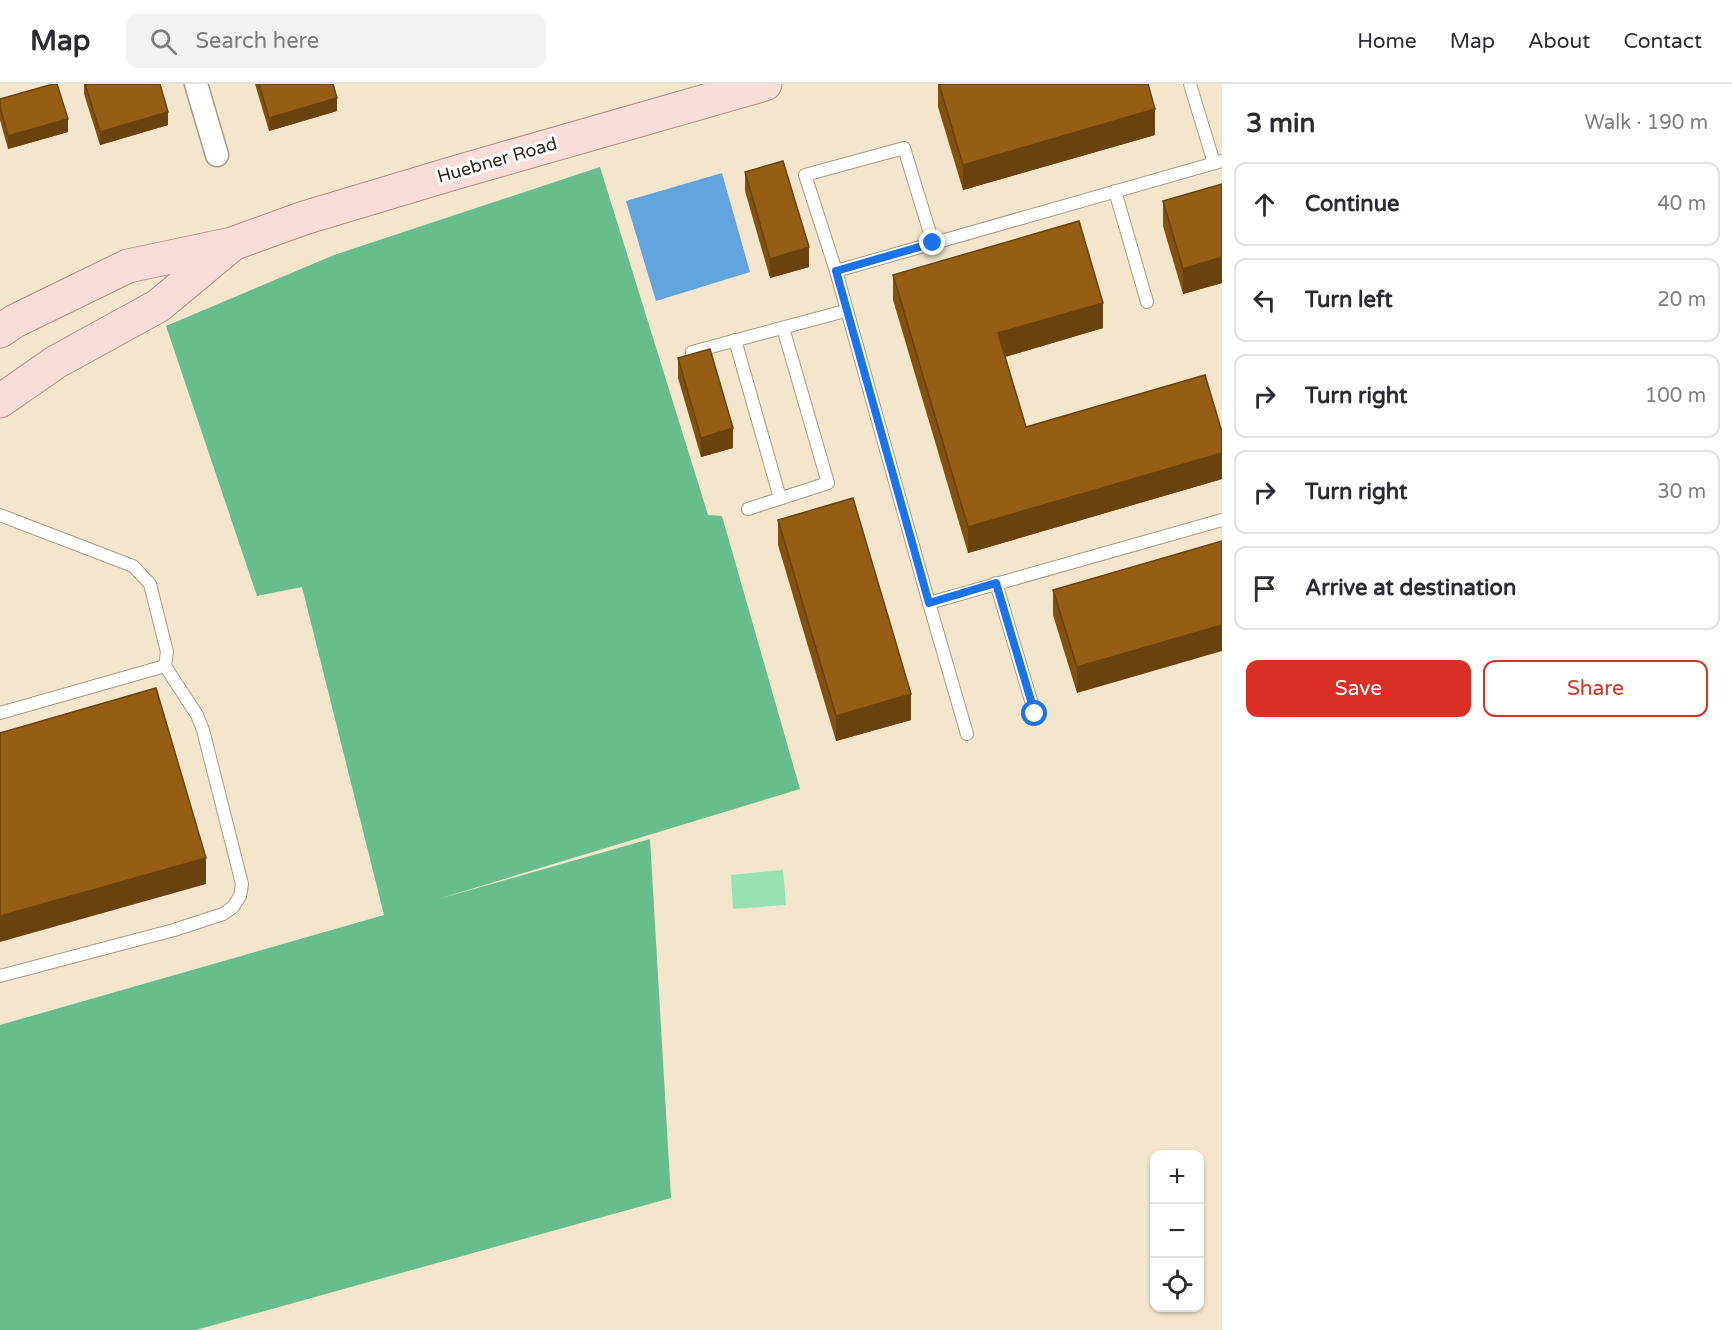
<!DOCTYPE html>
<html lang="en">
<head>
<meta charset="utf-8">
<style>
	:root { --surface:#fff; --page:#f2f2f3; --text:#2b2b33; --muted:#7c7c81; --line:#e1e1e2; --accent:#d93025 }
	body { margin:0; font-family:"Varela Round",sans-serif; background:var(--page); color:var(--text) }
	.controls { position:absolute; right:18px; bottom:18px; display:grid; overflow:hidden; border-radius:12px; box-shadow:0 2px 4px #0004 }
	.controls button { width:54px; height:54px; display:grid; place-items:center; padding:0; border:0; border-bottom:2px solid var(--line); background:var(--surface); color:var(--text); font:30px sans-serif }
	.stop { position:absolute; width:18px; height:18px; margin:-14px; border:4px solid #1a73e8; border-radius:50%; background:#fff }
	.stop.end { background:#1a73e8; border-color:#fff; box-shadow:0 2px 6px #0008 }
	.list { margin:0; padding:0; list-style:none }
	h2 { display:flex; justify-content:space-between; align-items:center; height:78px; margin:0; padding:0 24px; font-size:26px }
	h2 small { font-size:20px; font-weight:400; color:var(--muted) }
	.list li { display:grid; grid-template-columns:39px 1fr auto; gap:18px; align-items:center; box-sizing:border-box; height:84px; margin:0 12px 12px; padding:0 12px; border:2px solid var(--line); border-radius:12px }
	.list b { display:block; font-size:22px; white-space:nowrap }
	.list em { font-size:20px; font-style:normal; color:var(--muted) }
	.actions { display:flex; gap:12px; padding:18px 24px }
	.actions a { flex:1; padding:14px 0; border:2px solid var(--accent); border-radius:12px; text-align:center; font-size:21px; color:var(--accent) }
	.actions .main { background:var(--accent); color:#fff }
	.icon { flex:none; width:33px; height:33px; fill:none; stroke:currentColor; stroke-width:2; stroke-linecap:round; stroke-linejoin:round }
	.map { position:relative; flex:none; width:1222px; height:1246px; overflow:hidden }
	header { display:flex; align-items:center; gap:36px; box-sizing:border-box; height:84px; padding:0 30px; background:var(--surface); border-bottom:2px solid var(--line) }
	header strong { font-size:28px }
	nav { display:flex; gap:33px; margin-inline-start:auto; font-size:21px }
	.search { width:420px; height:54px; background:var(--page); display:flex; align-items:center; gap:15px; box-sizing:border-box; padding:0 21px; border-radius:12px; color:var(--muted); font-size:22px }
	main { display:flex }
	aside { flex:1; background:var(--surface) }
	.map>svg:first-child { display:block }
	.green { fill:#97e2b5 }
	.forest { fill:#68bd8c }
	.water { fill:#61a4de }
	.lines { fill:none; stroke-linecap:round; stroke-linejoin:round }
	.lane-casing { stroke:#a79b83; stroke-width:14 }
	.street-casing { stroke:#a79b83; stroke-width:25 }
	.primary-casing { stroke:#b28f85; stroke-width:35 }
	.lane { stroke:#fff; stroke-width:12 }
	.street { stroke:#fff; stroke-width:22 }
	.primary { stroke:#fbddd7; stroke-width:33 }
	.wall { fill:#815111 }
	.shaded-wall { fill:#69420e }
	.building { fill:#965e14; stroke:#69420e; stroke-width:1.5 }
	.route { stroke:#1a73e8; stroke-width:8 }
	.labels { text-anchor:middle; stroke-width:6; stroke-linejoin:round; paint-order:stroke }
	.street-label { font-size:18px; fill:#2d281e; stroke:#fff }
</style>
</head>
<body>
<header>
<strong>Map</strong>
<div class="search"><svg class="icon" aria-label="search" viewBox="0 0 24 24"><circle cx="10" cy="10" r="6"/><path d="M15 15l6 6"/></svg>Search here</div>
<nav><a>Home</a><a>Map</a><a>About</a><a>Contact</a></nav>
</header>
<main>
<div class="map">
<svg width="1222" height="1246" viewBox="0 0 1222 1246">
	<rect width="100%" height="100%" fill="#f3e6cc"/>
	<polygon class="green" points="783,786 786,821 733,825 731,791"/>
	<polygon class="forest" points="600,83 708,431 722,432 800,705 435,816 650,755 671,1114 196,1246 0,1246 0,941 384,831 302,503 257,512 166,242 334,171"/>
	<polygon class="water" points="722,89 750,188 656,217 626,117"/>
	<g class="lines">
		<defs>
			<g id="lane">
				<polyline points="1190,0 1214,79"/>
				<polyline points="1222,77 836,187 929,519 1222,436"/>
				<polyline points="1115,107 1147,218"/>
				<polyline points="836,187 805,91 904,64 933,159"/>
				<polyline points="735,256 780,414"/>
				<polyline points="692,268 845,227"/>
				<polyline points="748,425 828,399 783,244"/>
				<polyline points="0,431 133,482 150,500 167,568 165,582 0,629"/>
				<polyline points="996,499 1035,630"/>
				<polyline points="929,519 967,650"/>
				<polyline points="0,892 174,846 223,830 233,823 240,812 242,800 203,646 197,631 165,582"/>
			</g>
			<polyline id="street" points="196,0 217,71"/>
			<g id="primary">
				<polyline points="0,247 15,237 128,182 232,160 304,134 454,89 765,0"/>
				<polyline points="0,317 56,278 158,222 229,163"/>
			</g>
		</defs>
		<use href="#lane" class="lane-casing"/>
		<use href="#street" class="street-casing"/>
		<use href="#primary" class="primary-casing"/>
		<use href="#lane" class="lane"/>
		<use href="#street" class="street"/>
		<use href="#primary" class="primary"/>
	</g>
	<g class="wall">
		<polygon points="84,0 160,0 168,41 100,61 84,10"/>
		<polygon points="255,0 333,0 337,27 269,47"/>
		<polygon points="938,0 1148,0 1155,51 963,106 938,23"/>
		<polygon points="0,15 68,48 8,65 0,36"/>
		<polygon points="745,88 809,183 770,194 745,107"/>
		<polygon points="1222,100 1222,199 1183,210 1163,142 1163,117"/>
		<polygon points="893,191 1103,244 1005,273 1026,343 1222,348 1222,395 968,469 893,216"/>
		<polygon points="678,274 733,364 701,373 678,294"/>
		<polygon points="778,436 911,636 836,657 778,461"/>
		<polygon points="1222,457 1077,609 1053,531 1053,506"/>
	</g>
	<g class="shaded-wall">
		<polygon points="337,14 337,27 269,47 269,34"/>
		<polygon points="1155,25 1155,51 963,106 963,81"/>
		<polygon points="168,28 168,41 100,61 100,48"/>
		<polygon points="68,35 68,48 8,65 8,52"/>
		<polygon points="809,163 809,183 770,194 770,175"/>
		<polygon points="1222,173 1222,199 1183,210 1183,185"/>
		<polygon points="1103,219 1103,244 998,275 998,249"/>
		<polygon points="733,344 733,364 701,373 701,354"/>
		<polygon points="1222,369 1222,395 968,469 968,443"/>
		<polygon points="1222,541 1222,567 1077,609 1077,583"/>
		<polygon points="911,610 911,636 836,657 836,632"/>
		<polygon points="206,774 206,800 0,858 0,832"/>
	</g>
	<g class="building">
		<polygon points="53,0 57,0 68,35 8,52 0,23 0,15"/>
		<polygon points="85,0 160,0 168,28 100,48"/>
		<polygon points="259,0 333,0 337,14 269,34"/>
		<polygon points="939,0 1148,0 1155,25 963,81"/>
		<polygon points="783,77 809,163 770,175 745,88"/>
		<polygon points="1222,100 1222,173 1183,185 1163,117"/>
		<polygon points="1079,137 1103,219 998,249 1026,343 1205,291 1222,348 1222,369 968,443 893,191"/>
		<polygon points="710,265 733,344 701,354 678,274"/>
		<polygon points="853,414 911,610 836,632 778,436"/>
		<polygon points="1222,457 1222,541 1077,583 1053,506"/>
		<polygon points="156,604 206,774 0,832 0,649"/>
	</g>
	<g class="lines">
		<polyline class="route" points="933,159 836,187 929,519 996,499 1035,630"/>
	</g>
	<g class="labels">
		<g class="street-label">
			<text transform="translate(497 76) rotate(-16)" y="6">Huebner Road</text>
		</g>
	</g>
</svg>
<div class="controls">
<button>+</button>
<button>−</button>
<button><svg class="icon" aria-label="locate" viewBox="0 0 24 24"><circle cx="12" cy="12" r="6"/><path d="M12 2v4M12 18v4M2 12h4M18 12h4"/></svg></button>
</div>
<div class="stop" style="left:1035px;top:630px"></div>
<div class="stop end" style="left:933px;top:159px"></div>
</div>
<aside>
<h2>3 min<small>Walk · 190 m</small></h2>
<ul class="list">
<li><svg class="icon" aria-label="ahead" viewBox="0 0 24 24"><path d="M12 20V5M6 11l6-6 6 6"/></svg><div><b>Continue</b></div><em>40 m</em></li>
<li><svg class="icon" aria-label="left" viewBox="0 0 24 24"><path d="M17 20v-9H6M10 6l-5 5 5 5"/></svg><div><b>Turn left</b></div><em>20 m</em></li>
<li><svg class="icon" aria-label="right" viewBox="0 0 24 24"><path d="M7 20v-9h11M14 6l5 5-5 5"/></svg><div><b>Turn right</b></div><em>100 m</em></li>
<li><svg class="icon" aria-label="right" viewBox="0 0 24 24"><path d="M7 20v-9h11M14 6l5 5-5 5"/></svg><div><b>Turn right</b></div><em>30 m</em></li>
<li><svg class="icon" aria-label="arrive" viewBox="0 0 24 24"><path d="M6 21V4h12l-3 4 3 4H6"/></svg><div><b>Arrive at destination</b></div></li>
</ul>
<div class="actions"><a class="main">Save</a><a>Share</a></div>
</aside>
</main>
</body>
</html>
